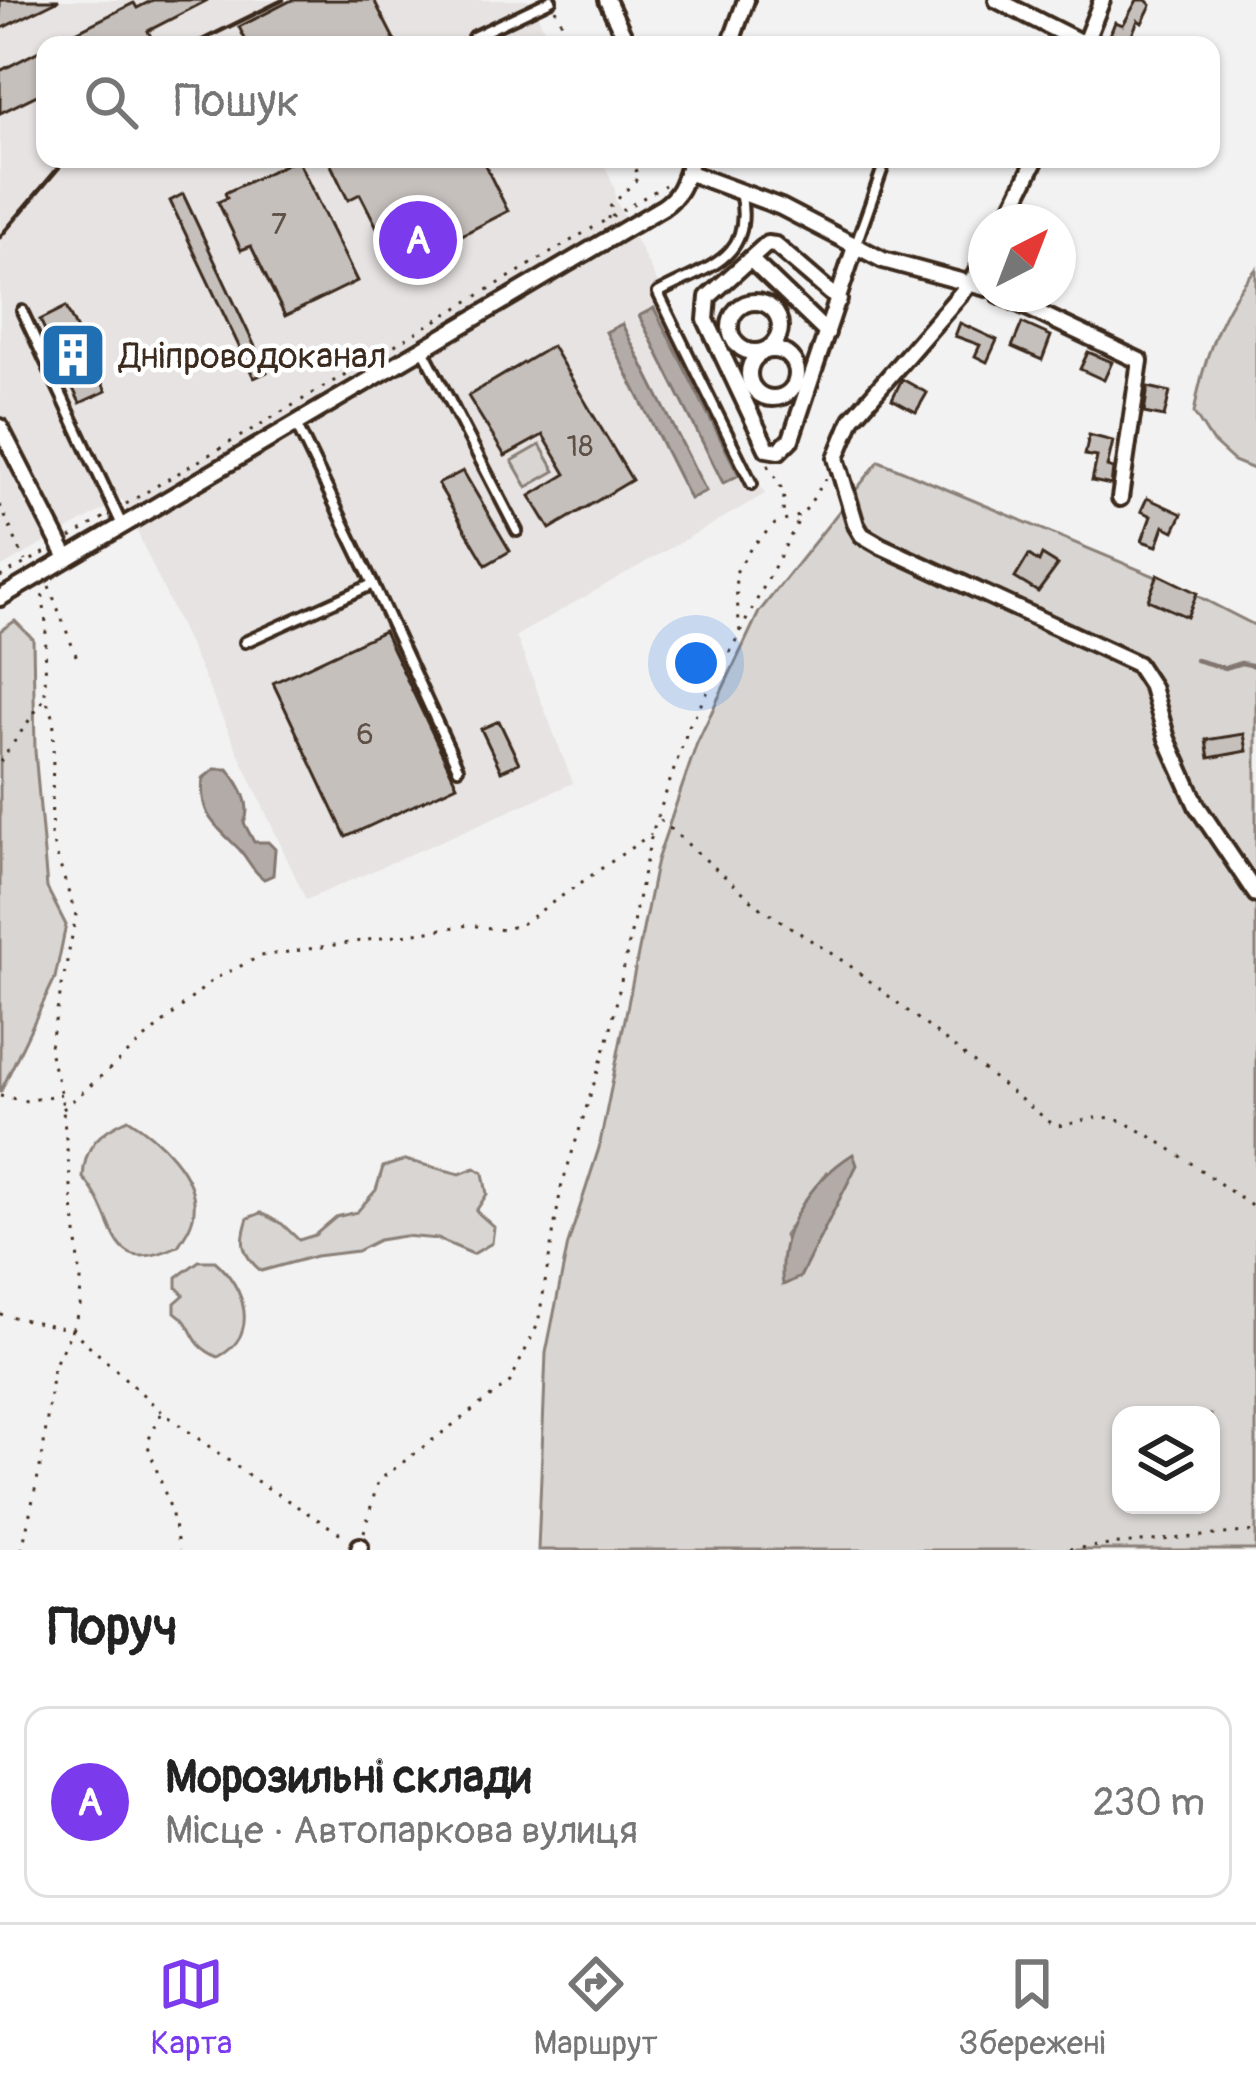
<!DOCTYPE html>
<html lang="uk">
<head>
<meta charset="utf-8">
<style>
	:root { --surface:#fff; --page:#f6f6f6; --text:#222; --muted:#767676; --line:#e0e0e0; --accent:#7c3aed }
	body { margin:0; font-family:Pangolin,sans-serif; background:var(--page); color:var(--text) }
	.controls { position:absolute; right:36px; bottom:36px; display:grid; overflow:hidden; border-radius:24px; box-shadow:0 3px 9px #0004 }
	.controls button { width:108px; height:108px; display:grid; place-items:center; padding:0; border:0; border-bottom:3px solid var(--line); background:var(--surface); color:var(--text); font:60px sans-serif }
	.compass { position:absolute; left:968px; top:204px; width:108px; height:108px; border-radius:50%; background:var(--surface); box-shadow:0 3px 9px #0004; rotate:42deg }
	.you { position:absolute; left:696px; top:663px; width:42px; height:42px; margin:-30px; border:9px solid #fff; border-radius:50%; background:#1a73e8; box-shadow:0 0 0 18px #1a73e833 }
	.badge { display:grid; place-items:center; width:78px; height:78px; border-radius:50%; background:var(--accent); color:#fff; font-size:39px; font-weight:700 }
	.pin { position:absolute; translate:-50% -50%; border:6px solid #fff; box-shadow:0 3px 12px #0006 }
	.list { margin:0; padding:0; list-style:none }
	h2 { display:flex; justify-content:space-between; align-items:center; height:156px; margin:0; padding:0 48px; font-size:51px }
	h2 small { font-size:39px; font-weight:400; color:var(--muted) }
	.list li { display:grid; grid-template-columns:78px 1fr auto; gap:36px; align-items:center; box-sizing:border-box; height:192px; margin:0 24px 24px; padding:0 24px; border:3px solid var(--line); border-radius:24px }
	.list b { display:block; font-size:45px; white-space:nowrap }
	.list p { margin:0; font-size:39px; white-space:nowrap; color:var(--muted) }
	.list em { font-size:39px; font-style:normal; color:var(--muted) }
	.icon { flex:none; width:66px; height:66px; fill:none; stroke:currentColor; stroke-width:2; stroke-linecap:round; stroke-linejoin:round }
	.map { position:relative; flex:none; width:1256px; height:1550px; overflow:hidden }
	.search { position:absolute; background:var(--surface); box-shadow:0 3px 9px #0004; left:36px; right:36px; top:36px; height:132px; display:flex; align-items:center; gap:30px; box-sizing:border-box; padding:0 42px; border-radius:24px; color:var(--muted); font-size:45px }
	.sheet { height:372px; background:var(--surface) }
	nav { display:flex; justify-content:space-around; align-items:center; box-sizing:border-box; height:168px; border-top:3px solid var(--line); background:var(--surface); font-size:33px; color:var(--muted) }
	nav a { display:grid; justify-items:center; gap:6px }
	nav .on { color:var(--accent) }
	.map>svg:first-child { display:block }
	.built { fill:#e6e3e2 }
	.green { fill:#d8d5d2; stroke:#8a8078; stroke-width:3; fill-rule:evenodd }
	.water { fill:#b2aba7; stroke:#827770; stroke-width:3 }
	.lines { fill:none; stroke-linecap:round; stroke-linejoin:round }
	.stream { stroke:#827770; stroke-width:4.5 }
	.building { fill:#c6c0bd; stroke:#3b2a1e; stroke-width:3 }
	.lane-casing { stroke:#3b2a1e; stroke-width:16 }
	.street-casing { stroke:#3b2a1e; stroke-width:22 }
	.path { stroke:#3b2a1e; stroke-width:3; stroke-dasharray:3 9; stroke-linecap:butt }
	.lane { stroke:#fff; stroke-width:8 }
	.street { stroke:#fff; stroke-width:14 }
	.rail { stroke:#3b2a1e; stroke-width:4.5 }
	.labels { text-anchor:middle; stroke-width:9; stroke-linejoin:round; paint-order:stroke }
	.number-label { font-size:30px; fill:#5e5046 }
	.poi-label { font-size:36px; fill:#3b2a1e; stroke:#fff; text-anchor:start }
</style>
</head>
<body>
<div class="map">
<svg width="1256" height="1550" viewBox="0 0 1256 1550">
	<rect width="100%" height="100%" fill="#f3f2f2"/>
	<filter id="ink" filterUnits="userSpaceOnUse"><feTurbulence type="fractalNoise" baseFrequency=".00833" numOctaves="2"/><feDisplacementMap in="SourceGraphic" scale="24" xChannelSelector="R" yChannelSelector="G"/><feConvolveMatrix kernelMatrix="1 2 1 2 8 2 1 2 1" color-interpolation-filters="sRGB"/></filter>
	<g filter="url(#ink)">
		<polygon class="built" points="0,0 531,0 551,45 45,45 45,159 602,159 615,189 615,199 765,494 516,636 573,783 306,900 122,499 0,568"/>
		<g class="green">
			<path d="M1256 269V470L1234 461 1212 441 1194 413C1202 363 1221 307 1256 269Z"/>
			<polygon points="540,445 555,471 527,487 512,461"/>
			<path d="M879 461 1176 585 1256 626V1550H538L546 1353 568 1244 599 1148 657 860 697 743 759 612ZM827 1171 816 1243 800 1277 784 1236ZM1121 1415H1211V1505H1121Z"/>
			<polygon points="15,621 33,639 35,751 47,888 66,925 55,978 0,1093 0,631"/>
			<path d="M128 1119C156 1136 198 1174 194 1211 193 1224 185 1235 178 1246 103 1281 121 1218 83 1178 84 1146 99 1132 128 1119Z"/>
			<path d="M405 1160 460 1174 475 1168 483 1173 487 1194 476 1211 494 1227 492 1243 473 1254 438 1239 404 1236 379 1240 357 1251 316 1256 261 1271C241 1254 240 1242 248 1218L261 1213 282 1224 299 1240 315 1235 336 1217 357 1212 376 1190 383 1167Z"/>
			<path d="M199 1261H215C245 1287 261 1335 218 1357 186 1343 197 1327 175 1312V1303L184 1295 177 1288V1277Z"/>
		</g>
		<g class="water">
			<polygon points="654,308 739,475 723,483 639,316"/>
			<polygon points="622,324 706,491 690,499 606,332"/>
			<path d="M215 769H228C240 785 253 805 244 823L254 842H268L275 849 273 875 264 879C251 870 248 858 238 848 214 824 199 815 203 778Z"/>
			<path d="M853 1154 857 1165 800 1277 783 1285C775 1233 810 1181 853 1154Z"/>
		</g>
		<g class="lines">
			<polyline class="stream" points="1196,660 1225,668 1241,663 1256,666"/>
		</g>
		<g class="building">
			<polygon points="0,0 59,0 0,29"/>
			<polygon points="153,0 208,0 148,31 151,37 136,45 68,45 68,36 134,3 137,8"/>
			<polygon points="292,0 374,0 397,45 248,45 239,27"/>
			<polygon points="1137,0 1146,0 1151,5 1142,23 1138,20 1128,45 1106,45 1115,22 1123,25"/>
			<polygon points="45,48 45,91 0,113 0,71"/>
			<polygon points="297,159 357,281 285,316 251,246 241,250 218,202 227,198 225,193"/>
			<polygon points="328,159 482,159 508,211 398,268 360,194 348,200"/>
			<polygon points="183,194 267,372 254,378 170,201"/>
			<polygon points="66,307 106,391 80,403 40,320"/>
			<polygon points="960,323 997,340 987,362 975,356 980,345 955,336"/>
			<polygon points="1022,323 1051,336 1042,360 1012,347"/>
			<polygon points="552,346 632,480 550,529 530,496 566,474 543,435 505,456 468,396"/>
			<polygon points="1088,352 1112,362 1104,380 1080,369"/>
			<polygon points="902,379 927,393 916,412 892,399"/>
			<polygon points="1148,387 1170,392 1164,417 1144,413"/>
			<polygon points="1089,435 1113,441 1107,467 1113,469 1111,485 1092,481 1097,457 1085,455"/>
			<polygon points="463,471 510,551 486,565 438,484"/>
			<polygon points="1147,498 1182,514 1174,531 1164,526 1157,546 1142,541 1151,516 1141,511"/>
			<polygon points="1029,555 1039,562 1042,555 1058,565 1038,592 1015,578"/>
			<polygon points="1158,574 1197,593 1187,617 1148,600"/>
			<polygon points="384,631 457,785 346,837 273,683"/>
			<polygon points="499,721 519,763 501,771 481,729"/>
			<polygon points="1244,734 1247,751 1209,758 1206,740"/>
		</g>
		<g class="lines">
			<defs>
				<g id="lane">
					<polyline points="473,37 551,0"/>
					<path d="M740 192C755 259 708 266 658 293L752 484"/>
					<polyline points="855,247 886,159"/>
					<polyline points="22,311 122,525"/>
					<polyline points="424,351 517,531"/>
					<polyline points="373,584 458,768"/>
					<polyline points="245,642 373,584 297,426"/>
				</g>
				<g id="street">
					<polyline points="607,0 628,45"/>
					<polyline points="997,0 1084,44"/>
					<polyline points="730,45 746,0"/>
					<polyline points="1084,45 1102,0"/>
					<polyline points="687,172 781,207 883,260 986,288"/>
					<polyline points="1005,222 1036,159"/>
					<polyline points="986,257 971,282 852,419 836,458 856,525 862,535 881,546 1137,664 1152,687 1167,739 1197,806 1256,894"/>
					<polyline points="750,259 827,333"/>
					<polyline points="999,294 1140,361 1120,498"/>
					<polyline points="839,300 775,245 767,244 708,297 706,320 767,449 779,451 791,439 855,247"/>
					<circle cx="755" cy="327" r="25"/>
					<circle cx="773" cy="374" r="24"/>
					<polyline points="0,427 67,558"/>
					<path d="M0 598 663 207C682 194 684 180 691 159"/>
					<polyline points="359,1550 360,1546"/>
				</g>
			</defs>
			<use href="#lane" class="lane-casing"/>
			<use href="#street" class="street-casing"/>
			<g class="path">
				<polyline points="555,9 573,45"/>
				<polyline points="608,219 609,208 639,177 630,159"/>
				<polyline points="768,465 784,493 783,517"/>
				<polyline points="126,504 665,185"/>
				<polyline points="0,505 25,561"/>
				<polyline points="70,538 108,515"/>
				<polyline points="0,577 46,552"/>
				<polyline points="49,586 77,658"/>
				<polyline points="740,632 800,518"/>
				<polyline points="0,762 44,699"/>
				<path d="M660 820 761 908 849 965 1055 1126C1075 1125 1090 1115 1110 1118 1142 1123 1225 1189 1256 1209"/>
				<polyline points="0,1096 27,1101 61,1094"/>
				<polyline points="63,1109 214,979 261,956 469,925 504,930 523,923 651,834"/>
				<polyline points="0,1314 72,1330 162,1412 255,1480 346,1537"/>
				<polyline points="161,1414 147,1443 171,1510 179,1550"/>
				<polyline points="364,1532 378,1481 510,1382 538,1324 561,1188 610,1033 652,833 689,726 740,633 735,574 752,546 775,524 802,515 826,479"/>
				<polyline points="22,1550 43,1453 53,1368 72,1330 80,1306 81,1280 61,1092 49,1051 76,916 51,837 54,718 45,697 46,623 42,590"/>
				<polyline points="1057,1550 1256,1531"/>
			</g>
			<use href="#lane" class="lane"/>
			<use href="#street" class="street"/>
			<g class="rail">
				<polyline points="192,45 283,0"/>
				<polyline points="0,237 66,159"/>
			</g>
		</g>
	</g>
	<defs>
		<symbol id="building-square" viewBox="-11 -11 22 22"><rect x="-9" y="-9" width="18" height="18" rx="4" fill="#1f6fb2" stroke="#fff"/><path d="M-4-6H4V6H1V3H-1V6H-4ZM-2.5-4.3h1.7v1.8h-1.7ZM.8-4.3h1.7v1.8H.8ZM-2.5-1h1.7V.8h-1.7ZM.8-1h1.7V.8H.8Z" fill="#fff"/></symbol>
	</defs>
	<g fill-rule="evenodd">
		<use href="#building-square" x="35" y="317" width="76" height="76"/>
	</g>
	<g class="labels">
		<g class="number-label">
			<text x="279" y="234">7</text>
			<text x="580" y="456">18</text>
			<text x="365" y="744">6</text>
		</g>
		<g class="poi-label">
			<text x="119" y="368">Дніпроводоканал</text>
		</g>
	</g>
</svg>
<div class="controls">
<button><svg class="icon" aria-label="layers" viewBox="0 0 24 24"><path d="M12 4l9 5-9 5-9-5zM3 14l9 5 9-5"/></svg></button>
</div>
<svg class="compass" viewBox="-18 -18 36 36"><path d="M0-13l5 13h-10z" fill="#e53935"/><path d="M0 13l5-13h-10z" fill="#767676"/></svg>
<div class="you"></div>
<div class="pin badge" style="left:418px;top:240px">A</div>
<div class="search"><svg class="icon" aria-label="search" viewBox="0 0 24 24"><circle cx="10" cy="10" r="6"/><path d="M15 15l6 6"/></svg>Пошук</div>
</div>
<section class="sheet">
<h2>Поруч<small></small></h2>
<ul class="list">
<li><span class="badge">A</span><div><b>Морозильні склади</b><p>Місце · Автопаркова вулиця</p></div><em>230 m</em></li>
</ul>
</section>
<nav>
<a class="on"><svg class="icon" aria-label="map" viewBox="0 0 24 24"><path d="M3 6l6-2 6 2 6-2v14l-6 2-6-2-6 2zM9 4v14M15 6v14"/></svg>Карта</a>
<a><svg class="icon" aria-label="directions" viewBox="0 0 24 24"><path d="M12 3l9 9-9 9-9-9zM9 14v-3h6M13 9l2 2-2 2"/></svg>Маршрут</a>
<a><svg class="icon" aria-label="saved" viewBox="0 0 24 24"><path d="M7 4h10v16l-5-4-5 4z"/></svg>Збережені</a>
</nav>
</body>
</html>
